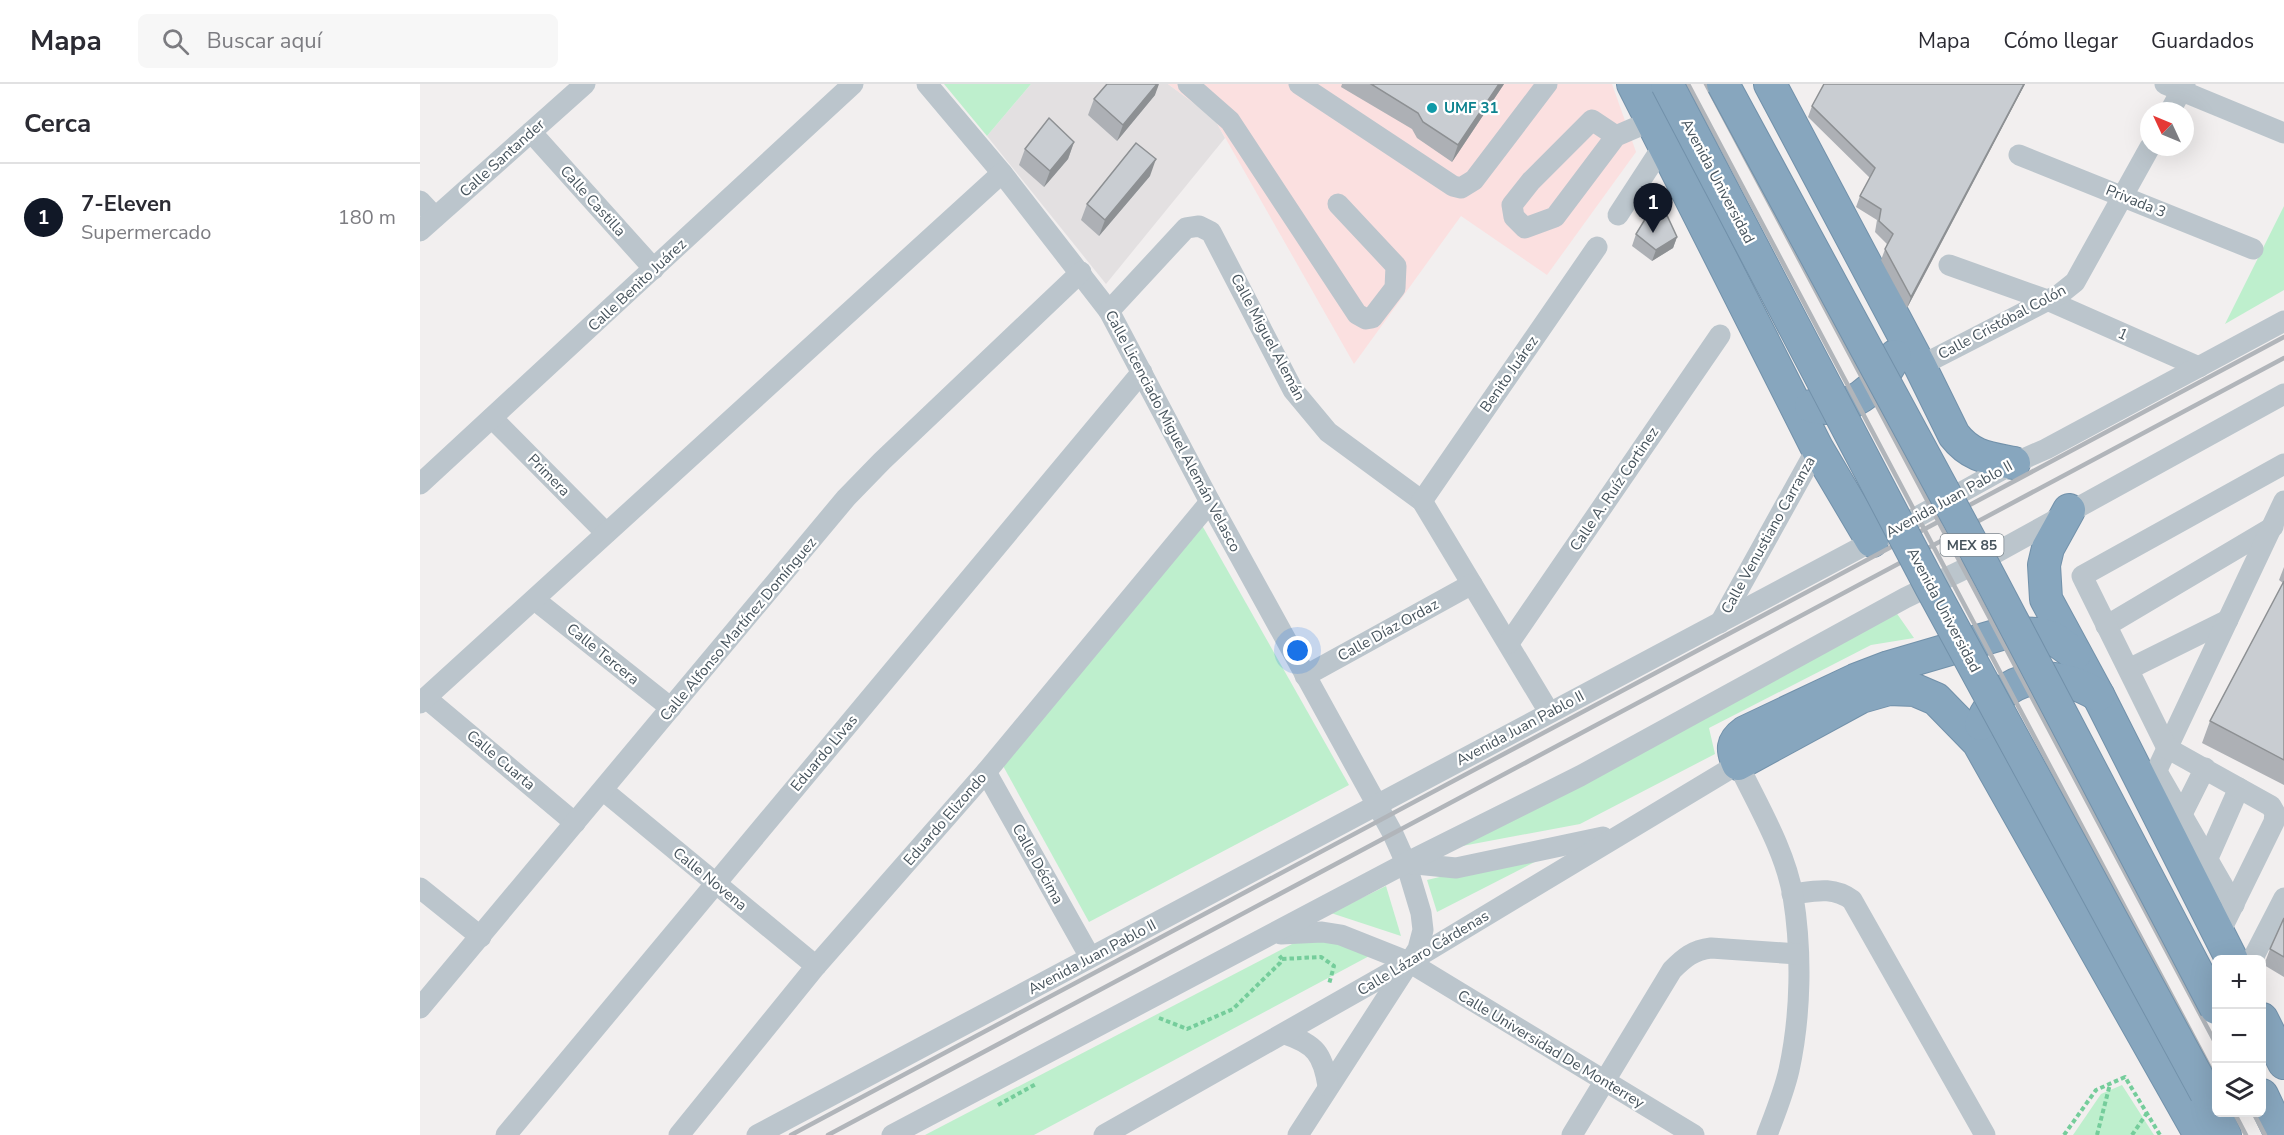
<!DOCTYPE html>
<html lang="es">
<head>
<meta charset="utf-8">
<style>
	:root { --surface:#fff; --page:#f7f7f7; --text:#2b2b33; --muted:#7c7c81; --line:#e1e1e2; --accent:#111827 }
	body { margin:0; font-family:"Nunito Sans",sans-serif; background:var(--page); color:var(--text) }
	.controls { position:absolute; right:18px; bottom:18px; display:grid; overflow:hidden; border-radius:9px; box-shadow:0 6px 24px #0002 }
	.controls button { width:54px; height:54px; display:grid; place-items:center; padding:0; border:0; border-bottom:2px solid var(--line); background:var(--surface); color:var(--text); font:30px sans-serif }
	.compass { position:absolute; left:1720px; top:18px; width:54px; height:54px; border-radius:50%; background:var(--surface); box-shadow:0 6px 24px #0002; rotate:314deg }
	.you { position:absolute; left:878px; top:567px; width:21px; height:21px; margin:-15px; border:4px solid #fff; border-radius:50%; background:#1a73e8; box-shadow:0 0 0 9px #1a73e833 }
	.badge { display:grid; place-items:center; width:39px; height:39px; border-radius:50%; background:var(--accent); color:#fff; font-size:20px; font-weight:700 }
	.pin { position:absolute; translate:-50% -50px; filter:drop-shadow(0 2px 3px #0008) }
	.pin::after { content:''; position:absolute; top:32px; width:21px; height:18px; background:inherit; clip-path:polygon(0 0,100% 0,50% 100%) }
	.list { margin:0; padding:0; list-style:none }
	h2 { display:flex; justify-content:space-between; align-items:center; height:78px; margin:0; padding:0 24px; font-size:26px }
	h2 small { font-size:20px; font-weight:400; color:var(--muted) }
	.list li { display:grid; grid-template-columns:39px 1fr auto; gap:18px; align-items:center; box-sizing:border-box; height:108px; padding:0 24px; border-top:2px solid var(--line) }
	.list b { display:block; font-size:22px; white-space:nowrap }
	.list p { margin:0; font-size:20px; white-space:nowrap; color:var(--muted) }
	.list em { font-size:20px; font-style:normal; color:var(--muted) }
	.icon { flex:none; width:33px; height:33px; fill:none; stroke:currentColor; stroke-width:2; stroke-linecap:round; stroke-linejoin:round }
	.map { position:relative; flex:none; width:1864px; height:1051px; overflow:hidden }
	header { display:flex; align-items:center; gap:36px; box-sizing:border-box; height:84px; padding:0 30px; background:var(--surface); border-bottom:2px solid var(--line) }
	header strong { font-size:28px }
	nav { display:flex; gap:33px; margin-inline-start:auto; font-size:21px }
	.search { width:420px; height:54px; background:var(--page); display:flex; align-items:center; gap:15px; box-sizing:border-box; padding:0 21px; border-radius:9px; color:var(--muted); font-size:22px }
	main { display:flex }
	aside { flex:1; background:var(--surface) }
	.map>svg:first-child { display:block }
	.education { fill:#e3e0e1 }
	.medical { fill:#fbe0e0 }
	.green { fill:#beefcd }
	.lines { fill:none; stroke-linecap:round; stroke-linejoin:round }
	.highway-casing { stroke:#7291aa; stroke-width:34 }
	.path { stroke:#75cd9b; stroke-width:4; stroke-dasharray:4.5 3; stroke-linecap:butt }
	.minor { stroke:#bbc5cc; stroke-width:21 }
	.highway { stroke:#87a6be; stroke-width:32 }
	.rail { stroke:#b1b5ba; stroke-width:4.5 }
	.highway-bridge-casing { stroke:#7291aa; stroke-width:34; stroke-linecap:butt }
	.highway-bridge { stroke:#87a6be; stroke-width:32 }
	.wall { fill:#adb0b5 }
	.shaded-wall { fill:#8d9093 }
	.building { fill:#c9cdd2; stroke:#8d9093; stroke-width:1.5 }
	.culture-dot { fill:#0f9aa8; stroke:#fff; stroke-width:2 }
	.labels { text-anchor:middle; stroke-width:4.5; stroke-linejoin:round; paint-order:stroke }
	.shield { fill:#fff; stroke:#7e878e; stroke-width:1.5 }
	.shield-label { font-size:14px; font-weight:bold; fill:#47545d }
	.culture-label { font-size:15px; font-weight:bold; fill:#0d838f; stroke:#fff; text-anchor:start }
	.street-label { font-size:15px; fill:#47545d; stroke:#fff }
</style>
</head>
<body>
<header>
<strong>Mapa</strong>
<div class="search"><svg class="icon" aria-label="search" viewBox="0 0 24 24"><circle cx="10" cy="10" r="6"/><path d="M15 15l6 6"/></svg>Buscar aquí</div>
<nav><a>Mapa</a><a>Cómo llegar</a><a>Guardados</a></nav>
</header>
<main>
<aside>
<h2>Cerca<small></small></h2>
<ul class="list">
<li><span class="badge">1</span><div><b>7-Eleven</b><p>Supermercado</p></div><em>180 m</em></li>
</ul>
</aside>
<div class="map">
<svg width="1864" height="1051" viewBox="0 0 1864 1051">
	<rect width="100%" height="100%" fill="#f2efef"/>
	<polygon class="education" points="611,0 748,0 794,34 805,54 686,200 567,52"/>
	<polygon class="medical" points="748,0 1192,0 1216,68 1127,191 1041,132 934,280 794,34"/>
	<g class="green">
		<polygon points="524,0 611,0 567,52"/>
		<polygon points="1864,122 1864,206 1805,240"/>
		<polygon points="779,436 929,701 669,838 582,680"/>
		<polygon points="1473,524 1494,554 1451,561 1289,644 1295,670 1160,740 1037,763"/>
		<polygon points="1144,763 1017,828 1007,796"/>
		<polygon points="966,802 981,852 911,829"/>
		<polygon points="895,848 953,870 614,1051 505,1051"/>
		<polygon points="1702,1001 1734,1051 1653,1051 1681,1010"/>
	</g>
	<g class="lines">
		<defs>
			<g id="highway">
				<polyline points="1213,0 1397,364 1452,457"/>
				<path d="M1350 0 1500 282 1534 351C1551 373 1569 374 1594 379"/>
				<path d="M1391 322C1429 332 1459 303 1475 272"/>
				<polyline points="1649,426 1628,464 1624,481 1626,515 1678,611 1812,876"/>
				<path d="M1655 570 1633 554 1620 550 1585 549 1469 583 1435 596 1325 648C1311 658 1312 666 1318 680L1441 613 1469 605 1495 606 1516 615 1558 658 1780 1051"/>
				<path d="M1561 640C1584 586 1633 585 1678 611"/>
				<polyline points="1842,935 1864,979"/>
				<polyline points="1786,1009 1805,1051"/>
				<polyline points="1842,1011 1861,1051"/>
			</g>
		</defs>
		<use href="#highway" class="highway-casing"/>
		<g class="path">
			<polyline points="862,875 901,873 914,882 909,900"/>
			<polyline points="739,934 767,945 813,925 860,879 862,875 858,870"/>
			<polyline points="578,1021 616,1000"/>
			<polyline points="1644,1051 1676,1006 1705,993 1740,1051"/>
			<polyline points="1677,1051 1690,1000"/>
			<polyline points="1712,1051 1727,1029"/>
		</g>
		<g class="minor">
			<polyline points="507,0 582,89 689,227 790,418 973,750 986,779 1001,829 1003,846 998,865 878,1051"/>
			<polyline points="768,0 810,37 937,230 946,235 952,234 975,204 976,182 918,120"/>
			<polyline points="879,0 1033,102 1041,104 1054,96 1127,0"/>
			<polyline points="1745,0 1864,49"/>
			<polyline points="1750,27 1765,0"/>
			<polyline points="111,48 234,185"/>
			<polyline points="1196,52 1172,36 1111,97 1092,121 1094,133 1105,144 1135,133 1196,52 1231,37"/>
			<polyline points="1599,71 1833,165"/>
			<polyline points="0,117 15,133"/>
			<polyline points="1198,131 1243,62"/>
			<polyline points="0,147 165,0"/>
			<polyline points="1529,181 1627,216 1779,283"/>
			<polyline points="689,227 766,144 779,142 791,148 873,306 908,348 1002,417 1129,628"/>
			<polyline points="1500,282 1640,210 1655,198 1730,63"/>
			<polyline points="72,334 186,449"/>
			<polyline points="0,400 433,0"/>
			<polyline points="1002,417 1177,163"/>
			<polyline points="115,516 251,624"/>
			<polyline points="1300,539 1397,364"/>
			<polyline points="1686,542 1853,443"/>
			<polyline points="1089,559 1300,251"/>
			<polyline points="1709,585 1808,536"/>
			<polyline points="885,592 1052,500"/>
			<polyline points="6,614 155,739"/>
			<polyline points="0,619 582,89"/>
			<polyline points="1736,686 1814,821"/>
			<polyline points="566,688 670,873"/>
			<polyline points="184,707 396,882"/>
			<polyline points="1727,707 1864,417"/>
			<polyline points="1757,740 1785,684"/>
			<polyline points="986,779 1036,784 1183,753"/>
			<polyline points="1784,783 1819,704"/>
			<polyline points="0,804 61,853"/>
			<path d="M1372 810C1395 807 1413 802 1432 816L1565 1051"/>
			<polyline points="861,850 902,848 921,851 989,878 1274,1051"/>
			<polyline points="1799,850 1854,738 1855,729 1851,722 1747,664 1662,492 1864,380"/>
			<polyline points="1832,876 1864,814"/>
			<polyline points="0,924 426,414 462,377 661,188"/>
			<path d="M865 950C895 960 903 970 908 1002"/>
			<polyline points="86,1051 722,288"/>
			<polyline points="259,1051 396,882 566,688 790,418"/>
			<polyline points="337,1051 1479,443 1594,379 1626,365 1864,237"/>
			<polyline points="472,1051 986,779 1160,692 1485,514 1559,478 1864,310"/>
			<path d="M684 1051 989 878 1318 680C1338 722 1365 766 1373 812 1382 867 1381 931 1369 986 1364 1008 1355 1030 1347 1051"/>
			<path d="M1152 1051 1252 886C1264 874 1273 866 1291 864L1378 870"/>
		</g>
		<use href="#highway" class="highway"/>
		<g class="rail">
			<polyline points="1268,0 1796,995"/>
			<polyline points="1286,0 1796,960"/>
			<polyline points="1814,1028 1826,1051"/>
			<polyline points="1833,1028 1845,1051"/>
			<polyline points="371,1051 1864,253"/>
			<polyline points="408,1051 1864,274"/>
		</g>
		<defs>
			<g id="highway-bridge">
				<polyline points="1247,0 1511,503 1786,1009"/>
				<polyline points="1303,0 1551,458 1796,924"/>
			</g>
		</defs>
		<use href="#highway-bridge" class="highway-bridge-casing"/>
		<use href="#highway-bridge" class="highway-bridge"/>
	</g>
	<g class="wall">
		<polygon points="922,0 1084,0 1032,78 997,54 992,45 921,3"/>
		<polygon points="1605,0 1487,224 1461,176 1467,160 1455,148 1457,136 1436,123 1440,112 1450,94 1388,33 1392,22"/>
		<polygon points="735,11 697,57 668,31 674,15"/>
		<polygon points="654,58 648,75 624,103 599,81 605,65"/>
		<polygon points="730,92 679,152 661,136 667,120"/>
		<polygon points="1216,150 1257,153 1253,164 1232,177 1212,162"/>
		<polygon points="1864,483 1864,701 1782,659 1790,637 1863,499 1859,496"/>
		<polygon points="1864,834 1864,893 1844,881 1850,865"/>
	</g>
	<g class="shaded-wall">
		<polygon points="737,0 739,0 735,11 697,57 703,41"/>
		<polygon points="1079,0 1084,0 1032,78 1038,61"/>
		<polygon points="1604,0 1605,0 1487,224 1491,213"/>
		<polygon points="654,58 648,75 624,103 630,87"/>
		<polygon points="736,75 730,92 679,152 685,136"/>
		<polygon points="1257,153 1253,164 1232,177 1236,166"/>
	</g>
	<g class="building">
		<polygon points="687,0 737,0 703,41 674,15"/>
		<polygon points="951,0 1079,0 1038,61 1003,38 998,29"/>
		<polygon points="1404,0 1604,0 1491,213 1465,165 1473,150 1459,137 1461,125 1440,112 1455,84 1392,22"/>
		<polygon points="629,34 654,58 630,87 605,65"/>
		<polygon points="716,59 736,75 685,136 667,120"/>
		<polygon points="1233,122 1244,125 1257,153 1236,166 1216,150"/>
		<polygon points="1864,497 1864,676 1790,637"/>
		<polygon points="1864,834 1864,873 1850,865"/>
	</g>
	<circle class="culture-dot" cx="1012" cy="24" r="6"/>
	<g class="labels">
		<rect class="shield" x="1520.5" y="450" width="63" height="22" rx="4.5"/>
		<g class="shield-label">
			<text x="1552" y="466">MEX 85</text>
		</g>
		<g class="culture-label">
			<text x="1024" y="29">UMF 31</text>
		</g>
		<g class="street-label">
			<text transform="translate(82 74) rotate(-42)" y="5">Calle Santander</text>
			<text transform="translate(1298 97) rotate(62)" y="5">Avenida Universidad</text>
			<text transform="translate(173 117) rotate(48)" y="5">Calle Castilla</text>
			<text transform="translate(1716 117) rotate(22)" y="5">Privada 3</text>
			<text transform="translate(217 201) rotate(-43)" y="5">Calle Benito Juárez</text>
			<text transform="translate(1582 238) rotate(-28)" y="5">Calle Cristóbal Colón</text>
			<text transform="translate(1703 250) rotate(24)" y="5">1</text>
			<text transform="translate(848 253) rotate(62)" y="5">Calle Miguel Alemán</text>
			<text transform="translate(1089 290) rotate(-55)" y="5">Benito Juárez</text>
			<text transform="translate(753 347) rotate(62)" y="5">Calle Licenciado Miguel Alemán Velasco</text>
			<text transform="translate(129 391) rotate(45)" y="5">Primera</text>
			<text transform="translate(1194 405) rotate(-56)" y="5">Calle A. Ruíz Cortinez</text>
			<text transform="translate(1529 415) rotate(-29)" y="5">Avenida Juan Pablo II</text>
			<text transform="translate(1348 451) rotate(-61)" y="5">Calle Venustiano Carranza</text>
			<text transform="translate(1524 526) rotate(62)" y="5">Avenida Universidad</text>
			<text transform="translate(318 545) rotate(-50)" y="5">Calle Alfonso Martínez Domínguez</text>
			<text transform="translate(968 546) rotate(-29)" y="5">Calle Díaz Ordaz</text>
			<text transform="translate(183 570) rotate(39)" y="5">Calle Tercera</text>
			<text transform="translate(1100 644) rotate(-28)" y="5">Avenida Juan Pablo II</text>
			<text transform="translate(404 669) rotate(-50)" y="5">Eduardo Livas</text>
			<text transform="translate(81 676) rotate(40)" y="5">Calle Cuarta</text>
			<text transform="translate(525 735) rotate(-49)" y="5">Eduardo Elizondo</text>
			<text transform="translate(618 780) rotate(61)" y="5">Calle Décima</text>
			<text transform="translate(290 795) rotate(39)" y="5">Calle Novena</text>
			<text transform="translate(1003 869) rotate(-31)" y="5">Calle Lázaro Cárdenas</text>
			<text transform="translate(672 873) rotate(-28)" y="5">Avenida Juan Pablo II</text>
			<text transform="translate(1131 965) rotate(31)" y="5">Calle Universidad De Monterrey</text>
		</g>
	</g>
</svg>
<div class="controls">
<button>+</button>
<button>−</button>
<button><svg class="icon" aria-label="layers" viewBox="0 0 24 24"><path d="M12 4l9 5-9 5-9-5zM3 14l9 5 9-5"/></svg></button>
</div>
<svg class="compass" viewBox="-18 -18 36 36"><path d="M0-13l5 13h-10z" fill="#e53935"/><path d="M0 13l5-13h-10z" fill="#7c7c81"/></svg>
<div class="you"></div>
<div class="pin badge" style="left:1233px;top:149px">1</div>
</div>
</main>
</body>
</html>
